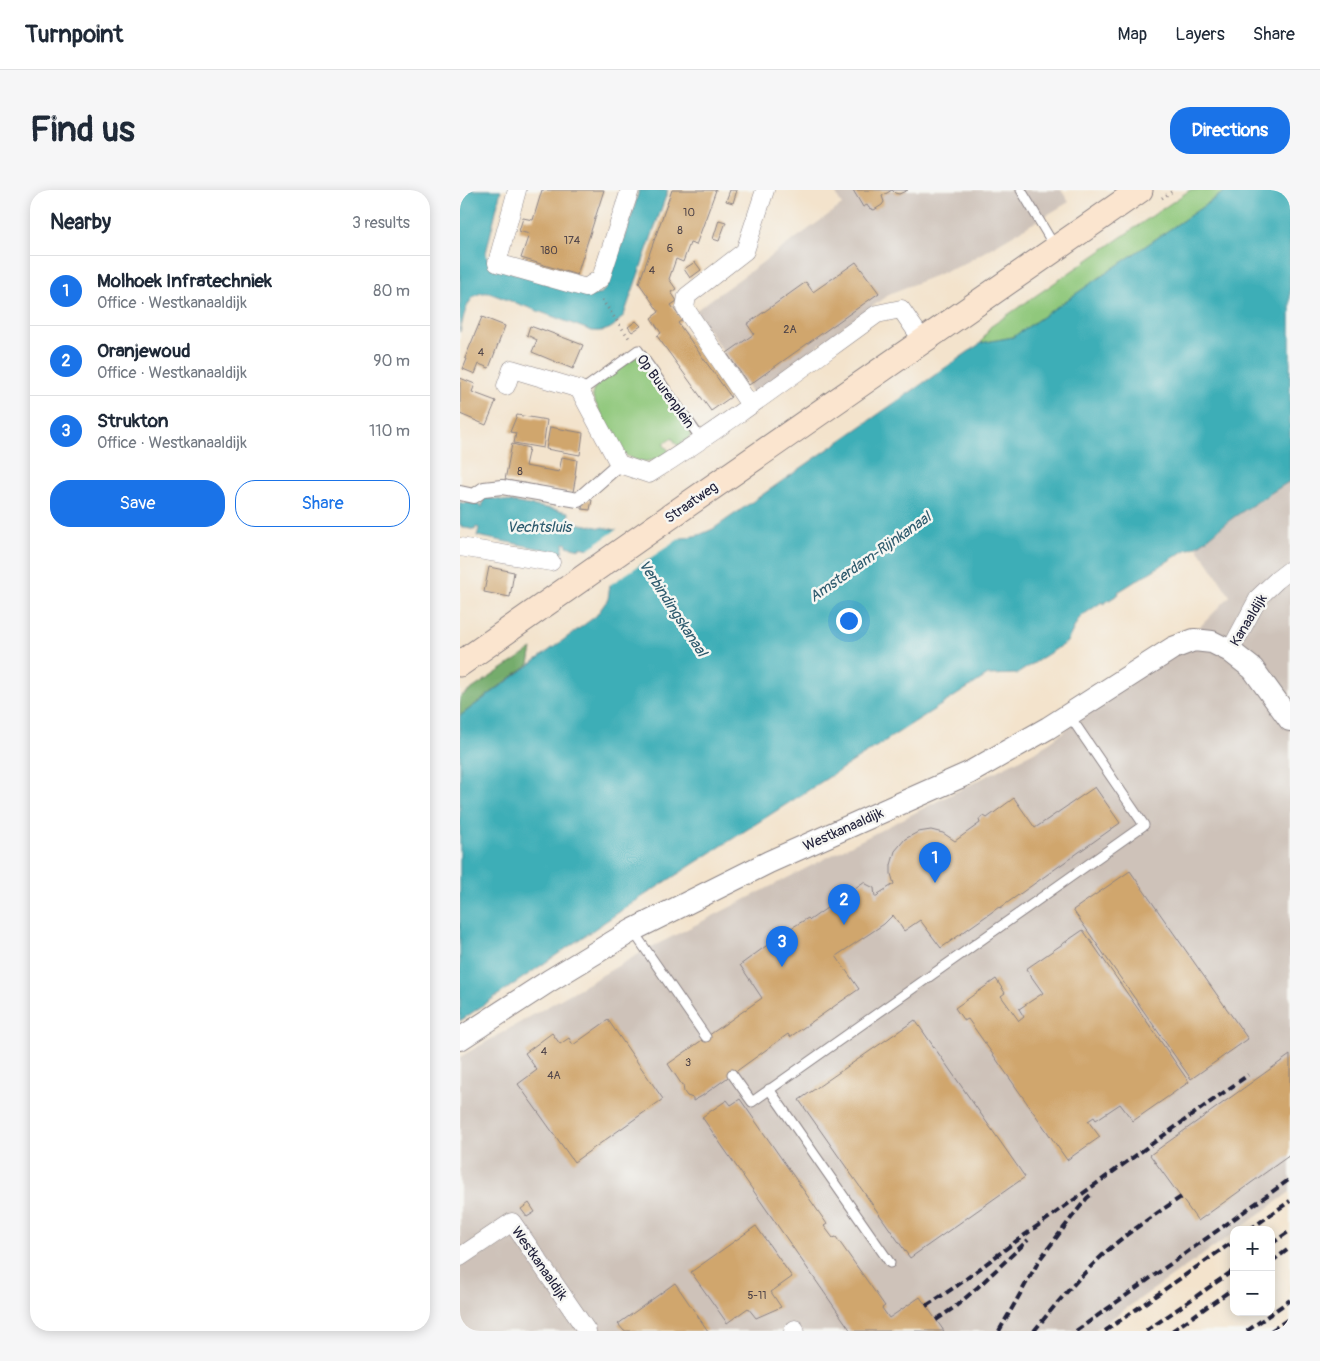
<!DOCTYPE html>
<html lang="en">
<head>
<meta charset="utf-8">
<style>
	:root { --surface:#fff; --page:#f6f6f7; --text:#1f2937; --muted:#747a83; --line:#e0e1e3; --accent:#1a73e8 }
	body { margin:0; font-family:Pangolin,sans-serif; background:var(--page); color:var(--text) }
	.controls { position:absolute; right:15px; bottom:15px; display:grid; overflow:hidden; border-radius:10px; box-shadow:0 2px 12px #0003 }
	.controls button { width:45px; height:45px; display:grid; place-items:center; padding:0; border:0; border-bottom:1px solid var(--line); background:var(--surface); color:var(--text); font:25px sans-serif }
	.you { position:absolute; left:388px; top:430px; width:18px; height:18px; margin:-12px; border:4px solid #fff; border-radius:50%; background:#1a73e8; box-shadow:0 0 0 8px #1a73e833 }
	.badge { display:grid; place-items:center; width:32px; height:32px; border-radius:50%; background:var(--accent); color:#fff; font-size:16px; font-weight:700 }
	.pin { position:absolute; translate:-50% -41px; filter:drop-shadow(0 1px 2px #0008) }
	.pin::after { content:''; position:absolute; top:26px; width:18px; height:15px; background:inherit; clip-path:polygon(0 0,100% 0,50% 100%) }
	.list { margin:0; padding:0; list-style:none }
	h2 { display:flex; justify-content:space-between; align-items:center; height:65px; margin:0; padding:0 20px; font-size:21px }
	h2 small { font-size:16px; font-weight:400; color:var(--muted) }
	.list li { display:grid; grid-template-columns:32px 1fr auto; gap:15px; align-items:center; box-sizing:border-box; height:70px; padding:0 20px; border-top:1px solid var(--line) }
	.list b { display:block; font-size:19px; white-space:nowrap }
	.list p { margin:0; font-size:16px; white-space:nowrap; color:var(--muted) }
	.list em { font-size:16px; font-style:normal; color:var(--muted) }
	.actions { display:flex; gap:10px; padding:15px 20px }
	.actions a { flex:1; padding:11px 0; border:1px solid var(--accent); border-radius:20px; text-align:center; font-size:18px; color:var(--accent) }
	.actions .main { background:var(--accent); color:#fff }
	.map { position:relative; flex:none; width:830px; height:1141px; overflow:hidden; border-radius:20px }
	header { display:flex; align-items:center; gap:30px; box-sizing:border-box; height:70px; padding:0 25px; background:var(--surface); border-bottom:1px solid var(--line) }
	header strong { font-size:24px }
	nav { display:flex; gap:28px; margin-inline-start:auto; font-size:18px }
	.intro { display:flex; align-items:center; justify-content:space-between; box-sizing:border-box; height:120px; padding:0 30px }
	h1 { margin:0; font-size:35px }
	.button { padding:12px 22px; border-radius:20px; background:var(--accent); color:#fff; font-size:18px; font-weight:700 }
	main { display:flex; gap:30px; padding:0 30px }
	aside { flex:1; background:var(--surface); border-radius:20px; box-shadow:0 2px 12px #0003 }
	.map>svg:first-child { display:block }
	.industrial { fill:#cec2b9 }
	.green { fill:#90c87c; stroke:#59755c }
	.forest { fill:#74ac6c; stroke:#4b6754 }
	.water { fill:#3daeb7; stroke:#306879 }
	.pier { fill:#f3e3cc }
	.building { fill:#d0a66d }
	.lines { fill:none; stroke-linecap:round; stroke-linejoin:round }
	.service-casing { stroke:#8a8284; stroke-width:11 }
	.pedestrian-casing { stroke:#8a8284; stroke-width:16 }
	.minor-casing { stroke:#8a8284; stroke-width:19 }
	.tertiary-casing { stroke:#8a8284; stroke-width:24 }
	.secondary-casing { stroke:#8a8284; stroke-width:27 }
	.path { stroke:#8a8284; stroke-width:3; stroke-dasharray:1 4; stroke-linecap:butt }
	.service { stroke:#fff; stroke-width:9 }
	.pedestrian { stroke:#fff; stroke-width:14 }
	.minor { stroke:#fff; stroke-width:18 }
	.tertiary { stroke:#fff; stroke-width:22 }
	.secondary { stroke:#fbe5cf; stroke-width:25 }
	.rail { stroke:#22223b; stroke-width:4; stroke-dasharray:8 4; stroke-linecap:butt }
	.labels { text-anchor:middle; stroke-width:5; stroke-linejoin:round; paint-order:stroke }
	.number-label { font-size:11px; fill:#4e4348 }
	.street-label { font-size:14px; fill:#22223b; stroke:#f6f6f2 }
	.water-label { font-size:15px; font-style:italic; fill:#2d5a6d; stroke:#f6f6f2 }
</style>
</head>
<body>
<header>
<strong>Turnpoint</strong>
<nav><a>Map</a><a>Layers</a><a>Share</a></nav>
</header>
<div class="intro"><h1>Find us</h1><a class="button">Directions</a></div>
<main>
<aside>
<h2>Nearby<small>3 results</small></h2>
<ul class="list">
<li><span class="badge">1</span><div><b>Molhoek Infratechniek</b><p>Office · Westkanaaldijk</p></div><em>80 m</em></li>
<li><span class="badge">2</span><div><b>Oranjewoud</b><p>Office · Westkanaaldijk</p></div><em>90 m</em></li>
<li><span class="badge">3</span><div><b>Strukton</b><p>Office · Westkanaaldijk</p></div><em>110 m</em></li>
</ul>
<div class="actions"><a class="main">Save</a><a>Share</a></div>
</aside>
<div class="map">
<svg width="830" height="1141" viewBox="0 0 830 1141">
	<rect width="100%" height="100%" fill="#f6f6f2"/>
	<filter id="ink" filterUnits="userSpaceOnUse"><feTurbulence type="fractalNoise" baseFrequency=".02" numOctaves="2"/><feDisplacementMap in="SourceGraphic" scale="10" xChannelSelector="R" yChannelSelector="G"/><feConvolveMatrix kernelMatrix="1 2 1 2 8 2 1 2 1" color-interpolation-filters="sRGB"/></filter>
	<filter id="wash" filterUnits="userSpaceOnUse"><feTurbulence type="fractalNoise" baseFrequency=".0096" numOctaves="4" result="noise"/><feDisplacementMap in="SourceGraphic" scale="20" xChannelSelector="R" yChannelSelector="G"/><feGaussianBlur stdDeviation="1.12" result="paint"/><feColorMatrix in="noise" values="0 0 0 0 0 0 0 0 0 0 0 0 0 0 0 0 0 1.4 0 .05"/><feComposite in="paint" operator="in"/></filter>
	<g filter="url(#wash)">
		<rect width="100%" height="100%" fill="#f3e3cc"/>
		<g class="industrial">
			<polygon points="374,0 601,0 609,12 502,75 431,103 292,203 235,121 382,15"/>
			<polygon points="830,291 830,1002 778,1040 774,1040 774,1043 634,1141 0,1141 0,867 184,761 580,559 728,449 770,406 736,355 755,343 771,329"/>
		</g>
		<g class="green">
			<polygon points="730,0 767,0 553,147 521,153 530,137"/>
			<path d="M177 166 231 243 230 247 218 256 212 248 203 254 210 262C191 274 176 276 159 259L133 208V200L137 194Z"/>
		</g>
		<polygon class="forest" points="72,459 69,474 0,526 0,507"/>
		<g class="water">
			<path d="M0 0H41L26 63 28 71 32 76 128 106C136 106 141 104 146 98L171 28 179 0H208L164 125C153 138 149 142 132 141L29 103C7 100 4 126 0 142Z"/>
			<path d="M767 0H830V291C811 303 792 315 774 327 759 337 744 356 726 360L658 402 659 404 643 414 642 412 623 425 618 430 607 452 557 484 528 485 171 714 0 831V526L136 426 148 409 151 387 147 371 130 359 120 357V359L107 356V354L104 353 102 363 17 346 19 338 16 337 15 340 1 337 2 335H0V312L5 314V312L19 315V316L22 317 24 307 109 322 108 332 110 333 111 332 142 338V337L156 340 223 348 239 345 253 339 521 153 553 147Z"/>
		</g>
		<polygon class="pier" points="159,338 225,345 148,396 148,379 140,366 135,364 125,361"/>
		<g id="blocks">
			<g class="building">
				<polygon points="82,0 144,0 117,85 61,68 69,44 59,41 63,28 73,30"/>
				<polygon points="212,0 256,0 236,55 230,53 223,72 216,69 209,89 216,99 211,102 217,111 211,115 222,130 218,133 271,207 251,221 197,146 201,143 191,128 199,122 179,93"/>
				<polygon points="270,0 277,0 273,13 266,11"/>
				<polygon points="393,0 432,0 422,6 424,12 422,15 414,20 409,18 407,15 403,17"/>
				<polygon points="432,0 448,0 439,4 435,3"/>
				<polygon points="259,30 266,32 259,51 253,49"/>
				<polygon points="235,72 241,80 230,88 224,79"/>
				<polygon points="396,72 419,103 289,195 267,163 294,144 287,134 346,92 353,102"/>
				<polygon points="22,127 45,136 29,178 19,174 15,184 3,179 7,169 5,168"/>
				<polygon points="176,131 181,136 172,142 168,137"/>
				<polygon points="70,136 81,140 81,139 123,155 113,179 72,162 77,150 67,145"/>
				<polygon points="0,188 15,194 12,202 36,211 26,235 0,224"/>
				<polygon points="57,225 87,230 83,258 54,253 56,243 50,242"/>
				<polygon points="90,237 123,243 120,265 86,259"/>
				<polygon points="52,254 69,258 65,276 99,282 102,267 117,270 115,285 116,285 113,302 45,290"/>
				<polygon points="123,309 132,310 130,320 122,319"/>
				<polygon points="29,377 54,382 50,407 24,402"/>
				<polygon points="635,597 660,633 540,718 539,717 481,758 460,730 444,741 433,725 424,734 376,766 399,799 330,847 328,844 242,906 233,911 233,908 227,906 224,902 223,895 222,895 208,874 302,808 280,775 328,740 348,728 350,730 405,691 406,694 414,698 415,707 417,707 419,705 418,704 434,694 431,684 431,675 435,661 445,649 458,642 471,640 483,643 495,651 520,633 519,630 521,627 524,626 527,628 554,608 575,638"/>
				<polygon points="670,681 788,849 731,889 613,720"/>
				<polygon points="623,740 729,892 673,931 660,914 636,930 634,927 628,931 640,947 607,970 508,829 504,831 495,818 536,789 545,803 541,806 559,831 564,827 559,819 583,803 566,779"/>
				<polygon points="148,830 203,909 114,972 58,894 77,880 65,863 92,843 100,854 109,848 113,855"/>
				<polygon points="455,830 565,987 450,1068 339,910"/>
				<polygon points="830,865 830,965 738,1031 690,965"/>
				<polygon points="280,909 367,1034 364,1036 373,1048 376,1047 425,1116 422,1118 429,1128 460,1107 484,1141 391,1141 242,927 267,910 271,915"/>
				<polygon points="69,1013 75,1022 67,1027 61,1019"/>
				<polygon points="296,1036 332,1087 311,1102 321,1117 296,1128 288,1118 267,1133 231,1082"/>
				<polygon points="215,1093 248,1141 164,1141 158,1134"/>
			</g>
		</g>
	</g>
	<g filter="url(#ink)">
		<use href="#blocks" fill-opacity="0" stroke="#8a8284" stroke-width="1"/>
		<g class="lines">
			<defs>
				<g id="service">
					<polyline points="561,0 595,57"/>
					<polyline points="119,199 128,196 178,160 241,249"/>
					<polyline points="173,741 246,847"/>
					<polyline points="272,884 292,912 684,635 609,525"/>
					<polyline points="309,899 430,1073"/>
				</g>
				<polyline id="pedestrian" points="0,303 14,306 24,299 42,297 118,310 159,274"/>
				<g id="minor">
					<polyline points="57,0 37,73 126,98 141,88 170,0"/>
					<path d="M46 196 52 179 119 199 159 274 189 284C268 234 342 178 417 124L441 119 463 151"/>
					<polyline points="290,215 225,118 227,106 285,61 305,0"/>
					<polyline points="0,357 91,372"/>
					<polyline points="770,461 799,407 817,390 830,380"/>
					<polyline points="0,1067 52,1032 127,1141"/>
					<polyline points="333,1141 335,1139"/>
				</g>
				<polyline id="tertiary" points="0,849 89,791 173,740 309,672 509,583 588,538 713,458 734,450 752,452 770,461 793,479 830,530"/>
				<polyline id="secondary" points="0,474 211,326 680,0"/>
			</defs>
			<use href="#service" class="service-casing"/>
			<use href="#pedestrian" class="pedestrian-casing"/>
			<use href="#minor" class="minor-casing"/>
			<use href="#tertiary" class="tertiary-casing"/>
			<use href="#secondary" class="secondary-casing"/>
			<g class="path">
				<polyline points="702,8 714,0"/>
				<polyline points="142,110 169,148"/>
			</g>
			<use href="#service" class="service"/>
			<use href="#pedestrian" class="pedestrian"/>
			<use href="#minor" class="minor"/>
			<use href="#tertiary" class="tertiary"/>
			<use href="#secondary" class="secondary"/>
			<g class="rail">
				<polyline points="789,1040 830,1011"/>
				<polyline points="811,1054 830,1041"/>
				<polyline points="811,1072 830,1058"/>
				<polyline points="466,1116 498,1095 555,1052 788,885"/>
				<polyline points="476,1130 495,1117 518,1097 568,1050"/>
				<polyline points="539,1141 580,1069 612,1027 627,1008 633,1003"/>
				<path d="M574 1141C599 1110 625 1080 655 1054 676 1037 699 1022 721 1007"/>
				<polyline points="616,1141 830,989"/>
				<polyline points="645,1141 774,1051"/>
				<polyline points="686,1141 774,1080"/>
				<polyline points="712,1141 774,1098"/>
				<polyline points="787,1141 830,1110"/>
				<polyline points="811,1141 830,1128"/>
			</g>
		</g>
	</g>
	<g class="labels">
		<g class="number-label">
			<text x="229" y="26">10</text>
			<text x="220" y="44">8</text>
			<text x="112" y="54">174</text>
			<text x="210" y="62">6</text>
			<text x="89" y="64">180</text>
			<text x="192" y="84">4</text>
			<text x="330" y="143">2A</text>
			<text x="21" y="166">4</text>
			<text x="60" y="285">8</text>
			<text x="84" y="865">4</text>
			<text x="228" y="876">3</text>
			<text x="94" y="889">4A</text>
			<text x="297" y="1109">5-11</text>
		</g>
		<g class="street-label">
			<text transform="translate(206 201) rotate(54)" y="5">Op Buurenplein</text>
			<text transform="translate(231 312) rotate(-35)" y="5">Straatweg</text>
			<text transform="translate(788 430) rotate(-59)" y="5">Kanaaldijk</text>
			<text transform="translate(383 639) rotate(-24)" y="5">Westkanaaldijk</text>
			<text transform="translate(80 1073) rotate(55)" y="5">Westkanaaldijk</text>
		</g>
		<g class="water-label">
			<text x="79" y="342">Vechtsluis</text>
			<text transform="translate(410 367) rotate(-35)" y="5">Amsterdam-Rijnkanaal</text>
			<text transform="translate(213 418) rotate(57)" y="5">Verbindingskanaal</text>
		</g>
	</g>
</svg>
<div class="controls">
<button>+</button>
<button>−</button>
</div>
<div class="you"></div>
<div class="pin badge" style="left:475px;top:693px">1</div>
<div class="pin badge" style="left:384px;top:735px">2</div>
<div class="pin badge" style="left:322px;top:777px">3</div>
</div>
</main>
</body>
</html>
